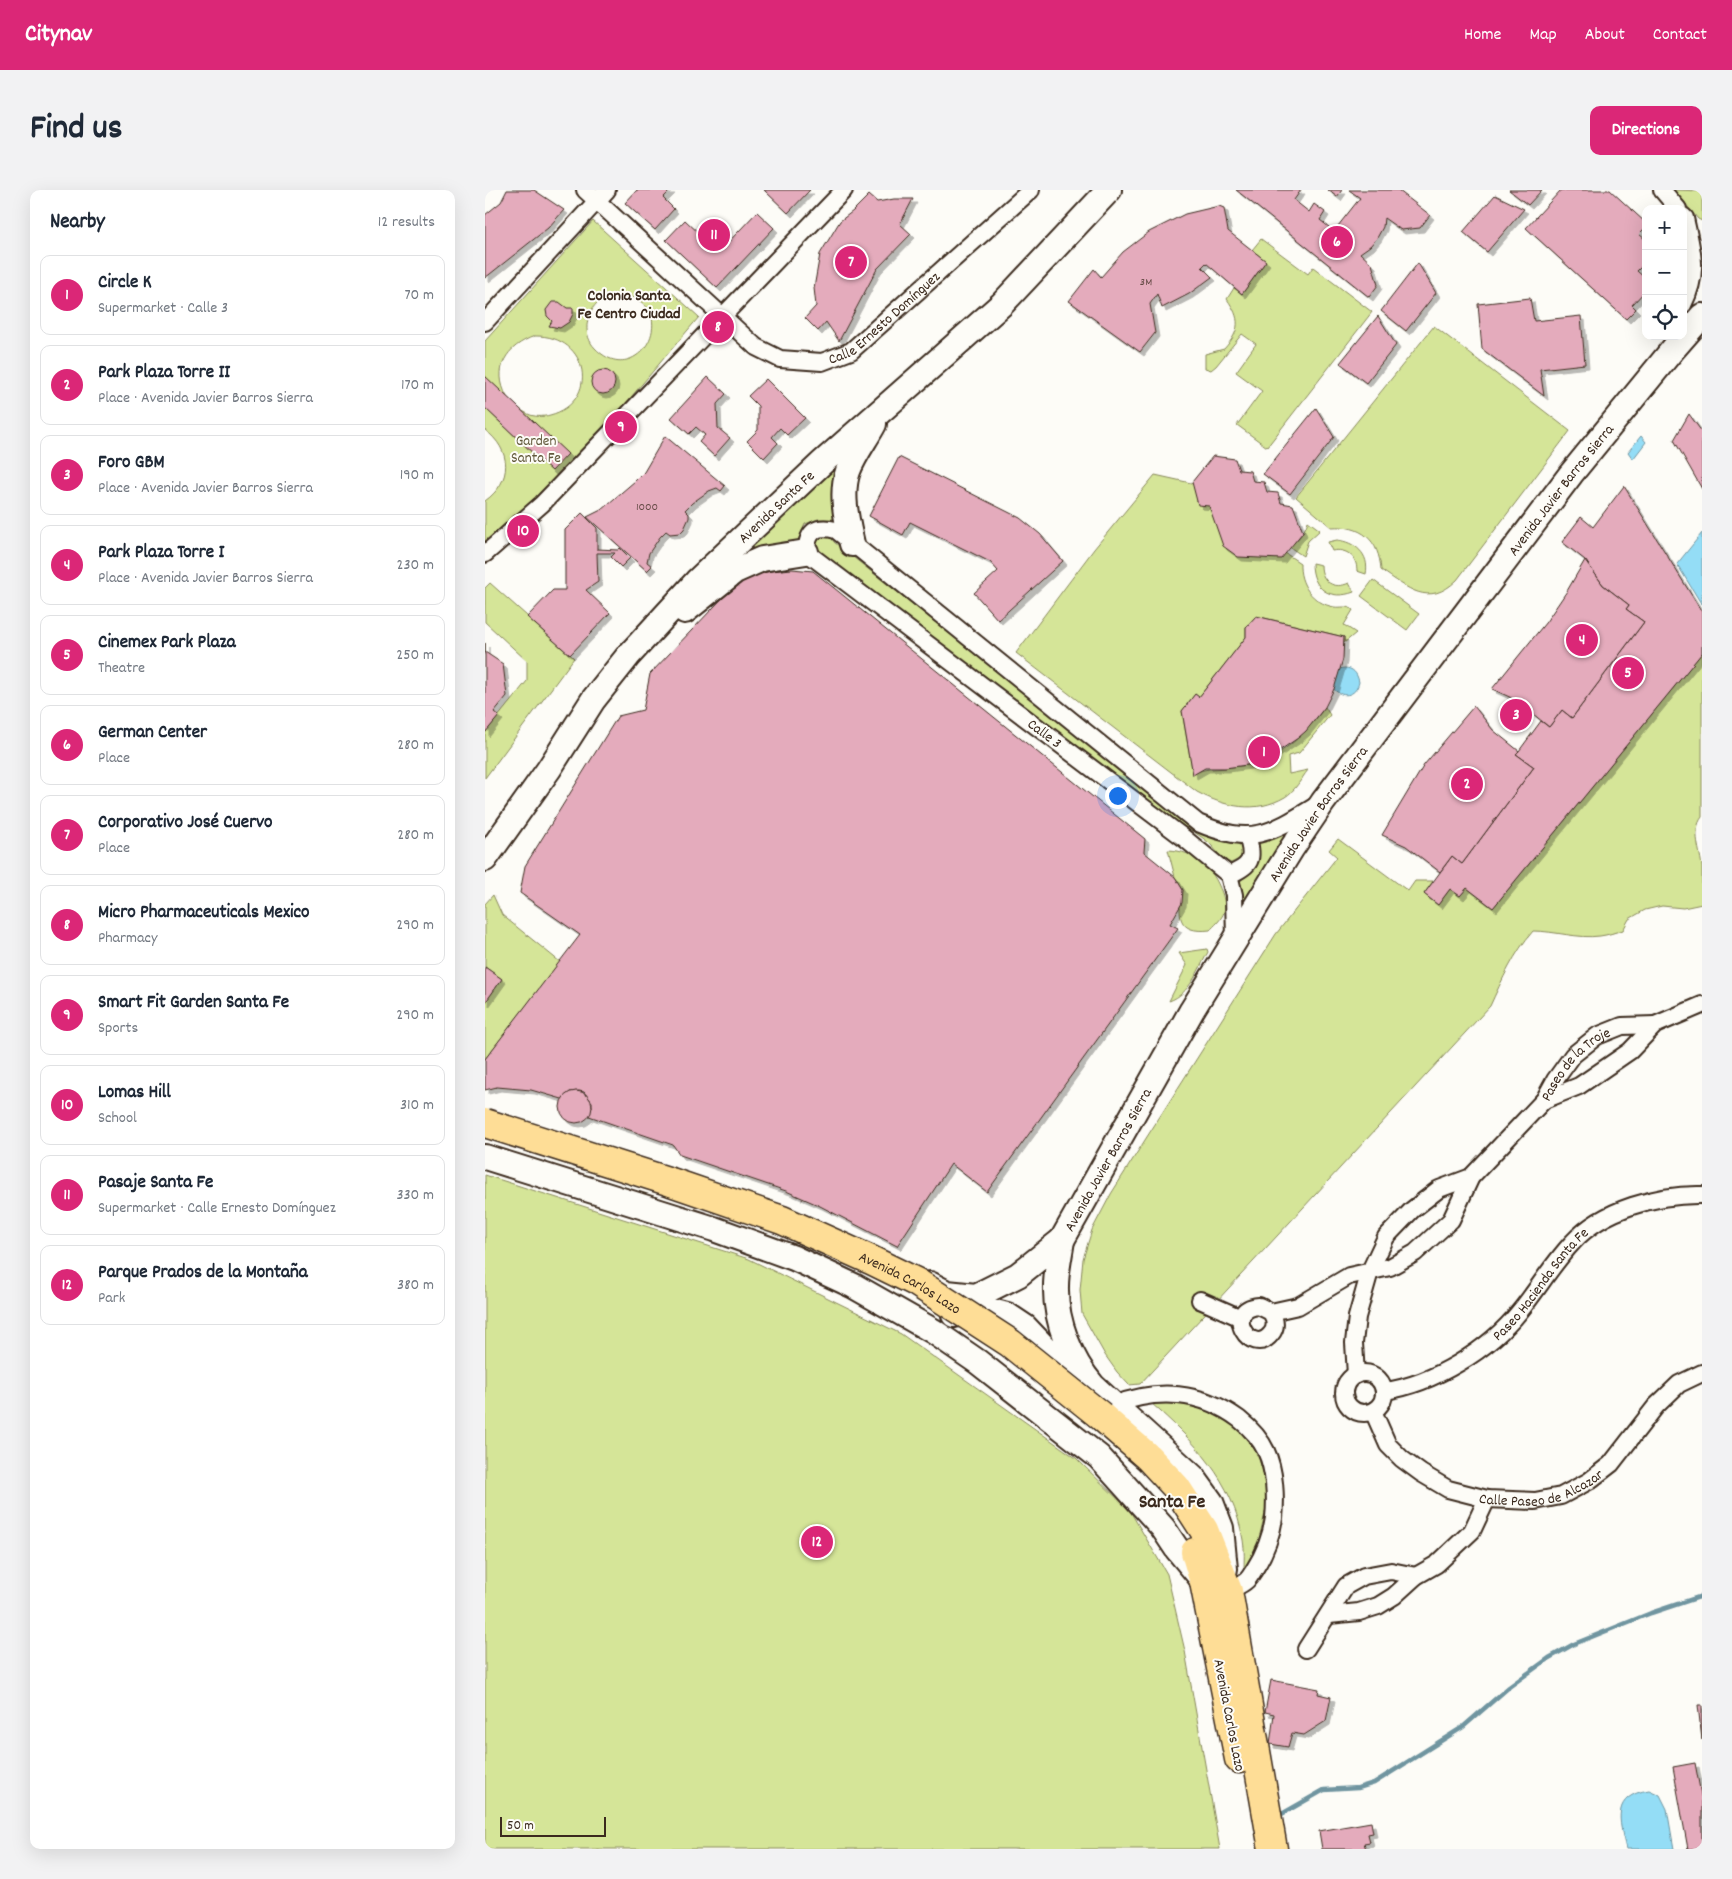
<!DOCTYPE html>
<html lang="en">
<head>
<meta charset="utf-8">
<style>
	:root { --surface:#fff; --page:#f2f2f3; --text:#1f2937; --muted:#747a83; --line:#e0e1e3; --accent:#db2777 }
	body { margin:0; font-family:Dekko,sans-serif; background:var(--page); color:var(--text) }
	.controls { position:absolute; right:15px; top:15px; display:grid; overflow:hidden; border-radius:10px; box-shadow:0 5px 20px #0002 }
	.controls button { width:45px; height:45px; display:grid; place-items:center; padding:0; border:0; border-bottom:1px solid var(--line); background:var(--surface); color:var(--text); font:25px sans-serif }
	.scale { position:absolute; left:15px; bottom:12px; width:106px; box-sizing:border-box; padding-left:5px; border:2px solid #3b2a1e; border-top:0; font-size:14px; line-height:18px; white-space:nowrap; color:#3b2a1e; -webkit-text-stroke:4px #fdfcf7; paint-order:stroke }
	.you { position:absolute; left:632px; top:605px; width:18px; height:18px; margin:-12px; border:4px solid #fff; border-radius:50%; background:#1a73e8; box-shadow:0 0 0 8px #1a73e833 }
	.badge { display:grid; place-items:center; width:32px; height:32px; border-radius:50%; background:var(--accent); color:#fff; font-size:16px; font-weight:700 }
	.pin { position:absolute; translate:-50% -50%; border:2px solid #fff; box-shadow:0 1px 5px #0006 }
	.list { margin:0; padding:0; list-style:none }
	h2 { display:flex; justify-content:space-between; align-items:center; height:65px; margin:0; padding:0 20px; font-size:21px }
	h2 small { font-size:16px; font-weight:400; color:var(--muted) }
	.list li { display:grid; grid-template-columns:32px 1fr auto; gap:15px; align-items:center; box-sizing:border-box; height:80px; margin:0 10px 10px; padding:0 10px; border:1px solid var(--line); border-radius:10px }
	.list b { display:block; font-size:19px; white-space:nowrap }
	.list p { margin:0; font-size:16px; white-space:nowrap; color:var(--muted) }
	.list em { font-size:16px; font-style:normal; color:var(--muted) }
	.icon { flex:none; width:28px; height:28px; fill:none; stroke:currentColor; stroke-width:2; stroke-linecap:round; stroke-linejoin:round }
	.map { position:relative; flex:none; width:1217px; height:1659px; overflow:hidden; border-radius:10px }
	header { display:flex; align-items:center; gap:30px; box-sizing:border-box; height:70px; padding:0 25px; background:var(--accent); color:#fff }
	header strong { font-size:24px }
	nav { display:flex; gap:28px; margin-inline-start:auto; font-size:18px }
	.intro { display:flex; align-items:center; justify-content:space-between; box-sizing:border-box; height:120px; padding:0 30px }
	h1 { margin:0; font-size:35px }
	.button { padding:12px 22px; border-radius:10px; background:var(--accent); color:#fff; font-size:18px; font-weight:700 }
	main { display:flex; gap:30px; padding:0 30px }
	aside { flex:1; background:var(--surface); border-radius:10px; box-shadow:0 5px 20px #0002 }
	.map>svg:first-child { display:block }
	.green { fill:#d5e598; stroke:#88885b; fill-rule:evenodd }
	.water { fill:#94ddf6; stroke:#7095a0 }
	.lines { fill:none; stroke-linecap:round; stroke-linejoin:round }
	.stream { stroke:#7095a0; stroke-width:4.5 }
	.building { fill:#e4abbc; stroke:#3b2a1e; filter:url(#shadow) }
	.street-casing { stroke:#3b2a1e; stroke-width:20 }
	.secondary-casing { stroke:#3b2a1e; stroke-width:28 }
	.highway-casing { stroke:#3b2a1e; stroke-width:31 }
	.street { stroke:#fdfcf7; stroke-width:16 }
	.secondary { stroke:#fdfcf7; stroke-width:24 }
	.highway { stroke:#fedd96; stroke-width:28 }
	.highway-bridge-casing { stroke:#3b2a1e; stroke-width:31; stroke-linecap:butt }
	.highway-bridge { stroke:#fedd96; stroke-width:28 }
	.labels { text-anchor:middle; stroke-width:4; stroke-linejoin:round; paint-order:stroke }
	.number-label { font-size:12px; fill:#654a46 }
	.street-label { font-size:15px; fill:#3b2a1e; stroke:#fdfcf7 }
	.park-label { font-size:15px; fill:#62593c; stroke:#fdfcf7 }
	.neighbourhood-label { font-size:16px; font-weight:bold; fill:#3b2a1e; stroke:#fdfcf7 }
	.district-label { font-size:20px; font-weight:bold; fill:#3b2a1e; stroke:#fdfcf7 }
</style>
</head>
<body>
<header>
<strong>Citynav</strong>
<nav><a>Home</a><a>Map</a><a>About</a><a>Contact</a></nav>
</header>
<div class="intro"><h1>Find us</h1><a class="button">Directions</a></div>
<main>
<aside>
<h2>Nearby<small>12 results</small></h2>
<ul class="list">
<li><span class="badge">1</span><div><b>Circle K</b><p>Supermarket · Calle 3</p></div><em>70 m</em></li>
<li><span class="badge">2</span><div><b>Park Plaza Torre II</b><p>Place · Avenida Javier Barros Sierra</p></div><em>170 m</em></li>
<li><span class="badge">3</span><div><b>Foro GBM</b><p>Place · Avenida Javier Barros Sierra</p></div><em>190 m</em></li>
<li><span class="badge">4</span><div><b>Park Plaza Torre I</b><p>Place · Avenida Javier Barros Sierra</p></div><em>230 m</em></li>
<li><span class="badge">5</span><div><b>Cinemex Park Plaza</b><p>Theatre</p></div><em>250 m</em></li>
<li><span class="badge">6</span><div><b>German Center</b><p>Place</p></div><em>280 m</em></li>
<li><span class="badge">7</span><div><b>Corporativo José Cuervo</b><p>Place</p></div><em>280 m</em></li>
<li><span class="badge">8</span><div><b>Micro Pharmaceuticals Mexico</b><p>Pharmacy</p></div><em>290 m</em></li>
<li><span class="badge">9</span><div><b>Smart Fit Garden Santa Fe</b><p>Sports</p></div><em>290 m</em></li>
<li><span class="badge">10</span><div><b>Lomas Hill</b><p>School</p></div><em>310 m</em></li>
<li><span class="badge">11</span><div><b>Pasaje Santa Fe</b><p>Supermarket · Calle Ernesto Domínguez</p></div><em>330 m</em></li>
<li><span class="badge">12</span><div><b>Parque Prados de la Montaña</b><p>Park</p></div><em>380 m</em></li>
</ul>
</aside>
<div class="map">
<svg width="1217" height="1659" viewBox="0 0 1217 1659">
	<defs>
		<filter id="shadow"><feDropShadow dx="4" dy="4" stdDeviation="0" flood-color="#0004"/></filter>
	</defs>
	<rect width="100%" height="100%" fill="#fdfcf7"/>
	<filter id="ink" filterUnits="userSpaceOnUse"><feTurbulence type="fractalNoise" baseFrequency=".02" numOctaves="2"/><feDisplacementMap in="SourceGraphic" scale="10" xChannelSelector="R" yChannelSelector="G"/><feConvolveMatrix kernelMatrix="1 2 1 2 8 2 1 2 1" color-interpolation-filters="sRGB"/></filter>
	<g filter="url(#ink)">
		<g class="green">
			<polygon points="1189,0 1217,1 1217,31 1213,29"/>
			<path d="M108 31 214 127 135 220 41 317 0 355V311C28 291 27 260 0 240V151ZM133 104C202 111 154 204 110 158 98 146 100 125 112 113 118 108 125 106 133 104ZM50 146C105 145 115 212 65 225 58 227 49 227 43 224 35 220 27 215 22 207 7 179 21 156 50 146Z"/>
			<path d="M776 49 823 84 828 77 887 122 782 257 752 235 777 201 751 182 771 154 757 144 731 176 726 180 720 178V164L739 159C756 140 756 129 742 109L749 98 757 104 781 71 767 60Z"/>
			<path d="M949 136 1085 241 972 390C943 418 923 398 896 380 894 350 877 335 846 337L811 307Z"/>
			<path d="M352 271C348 291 347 309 349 329H333L320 334 311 355C292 353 275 358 258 365Z"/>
			<path d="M670 285 706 293 791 357 815 373C814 394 827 413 849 417 856 418 862 415 868 420L859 435 871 443 859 453V447L771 426 761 437V447L714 507 710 504 697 521 708 584C722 577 727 580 741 578 751 576 763 576 772 573 801 563 823 541 840 517L845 525 814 563 803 566 804 584 823 580C816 589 810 601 800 607 771 624 740 617 712 602L531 463 609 359Z"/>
			<path d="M823 331 835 340 823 351 818 366 803 356C814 350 819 343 823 331Z"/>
			<path d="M343 341 349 352 696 627 752 650 758 656C758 666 755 669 746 673 735 669 731 659 723 652 707 639 691 632 673 625L343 367 331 360 327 348Z"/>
			<path d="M852 350C870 352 885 364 881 384L872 381C872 366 861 358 847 361L843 352Z"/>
			<path d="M827 373 836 375C836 392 849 400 864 393L869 402C845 411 827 399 827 373Z"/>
			<polygon points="888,390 934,424 922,440 876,406"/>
			<polygon points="5,393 89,468 0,588 0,543 42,491 42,471 0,432 0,398"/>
			<path d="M1217 463V627C1206 641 1216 662 1217 678 1217 690 1217 702 1217 714L1198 718 1177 716 1160 720 1144 729 1138 740C1131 742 1123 745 1115 746 1093 749 1070 741 1048 741 1029 763 1017 790 1005 816L655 1194 644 1195 632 1182 620 1165 597 1124 595 1100 598 1069 607 1040 626 1004 660 950 791 744 852 667 844 660 853 649 923 701 930 691H948L939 704 953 715 965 699 975 706 982 698 1008 718Z"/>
			<path d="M808 635 757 718 753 694C768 677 775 673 774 649Z"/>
			<path d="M683 660C711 661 728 678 737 703 739 709 741 716 739 722 737 729 729 736 725 740 692 744 692 725 698 700L690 687Z"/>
			<polygon points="8,705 17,725 75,772 0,869 0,813 17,789 0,777 0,714"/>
			<path d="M722 759 723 762C713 780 705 804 684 811L702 775 694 763Z"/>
			<polygon points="0,985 264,1069 416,1144 591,1268 645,1321 682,1384 700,1461 735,1659 0,1659"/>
			<path d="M691 1211 727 1220 753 1239 773 1264 780 1291 781 1319 772 1357 759 1381C759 1371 760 1360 758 1350 748 1290 709 1251 666 1213Z"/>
		</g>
		<g class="water">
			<polygon points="1156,246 1161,252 1148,269 1143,262"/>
			<polygon points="1217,343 1217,415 1192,374"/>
			<path d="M859 478C868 478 872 483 874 492 871 507 856 509 847 497L854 479Z"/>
			<path d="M1164 1600 1175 1605 1182 1619 1189 1659H1141C1134 1630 1126 1606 1164 1600Z"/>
		</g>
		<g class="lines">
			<polyline class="stream" points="795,1625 839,1600 873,1598 889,1593 978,1537 1024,1497 1064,1468 1089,1454 1166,1423 1217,1406"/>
		</g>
		<g class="building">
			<polygon points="22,0 49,0 79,20 63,38 0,88 0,25 16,12"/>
			<polygon points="152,0 186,0 178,8 189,19 170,40 140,13"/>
			<polygon points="279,0 325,0 303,23"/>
			<polygon points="751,0 816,0 809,10 824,22 829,14 840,22 835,30 849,41 875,8 864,0 913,0 945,25 935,38 916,40 899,28 898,37 892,48 885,56 875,63 887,74 893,95 884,107"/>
			<polygon points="843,0 857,0 852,7"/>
			<polygon points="1024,0 1057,0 1043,15"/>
			<polygon points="1076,0 1125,0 1161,33 1161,37 1154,44 1161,50 1161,72 1152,81 1161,89 1161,100 1147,115 1151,119 1141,129 1041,38"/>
			<polygon points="384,5 392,12 409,9 428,9 415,34 426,44 392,79 354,151 341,132 333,141 320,128 331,116 329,98 335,64 355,31 368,21"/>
			<polygon points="1010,5 1039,19 1002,62 978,42"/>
			<polygon points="734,16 739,18 743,41 781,71 757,104 721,73 717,77 727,87 704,104 677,118 672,104 665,114 670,143 655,162 584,111 609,79 616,87 638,62 664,42 700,24"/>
			<polygon points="272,22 289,38 232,98 181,50 200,30 234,62"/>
			<polygon points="933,73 951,103 921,141 896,121"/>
			<polygon points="1045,108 1049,131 1096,126 1100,174 1055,179 1059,206 997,159 993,114"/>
			<polygon points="67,112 74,112 82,118 88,118 88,124 84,132 75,138 64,136 67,131 62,126 61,120"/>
			<polygon points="893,126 911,155 881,193 855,173"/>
			<circle cx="118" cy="192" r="12"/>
			<polygon points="0,186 83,264 67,281 0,218"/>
			<polygon points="223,187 241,204 232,214 233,238 245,248 229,266 214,252 220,245 211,237 204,244 186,228"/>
			<polygon points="281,189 320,228 302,245 295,238 287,247 293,253 279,268 262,251 273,240 273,216 263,206"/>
			<polygon points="831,218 849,247 805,304 778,284"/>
			<polygon points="1204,224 1217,242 1217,299 1189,250"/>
			<polygon points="180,246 240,296 236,301 232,298 224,301 207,313 200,320 204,324 204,328 199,339 195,343 185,344 181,341 175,347 164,363 162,372 167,376 162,381 102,327 116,320 150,291 159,282"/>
			<polygon points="728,266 750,269 754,280 765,281 768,291 779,292 782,302 793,303 796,313 808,315 818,342 796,369 753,367 738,356 724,316 713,315 707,292"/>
			<polygon points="414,267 535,328 555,344 578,371 513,430 489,403 513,381 505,372 425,332 418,345 384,326"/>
			<polygon points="1139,296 1217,422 1217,463 1008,718 982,698 975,706 965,699 953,715 939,704 967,666 977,674 1049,577 1031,564 1034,561 1056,531 1064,537 1077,520 1087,528 1159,432 1141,419 1144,415 1118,395 1100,370 1077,352 1096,327 1108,337"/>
			<polygon points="97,323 112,338 112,359 133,360 135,358 145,368 136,377 126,367 130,363 112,363 113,392 101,400 125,423 85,465 42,427 68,400 80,400 80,340"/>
			<polygon points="1100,370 1118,395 1144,415 1141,419 1159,432 1087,528 1077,520 1064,537 1031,510 1007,499 1061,432 1082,401"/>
			<polygon points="307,379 328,381 660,649 659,662 690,687 698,700 697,713 685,734 693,738 502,1002 466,974 412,1056 333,1015 301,1001 195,965 188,955 104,926 107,917 107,912 99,902 94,901 85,902 77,909 46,900 12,897 0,900 0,869 95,745 35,703 40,676 133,526 158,520 165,484 249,396 267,386 286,381"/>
			<polygon points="771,426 859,447 858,469 849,499 840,517 821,541 813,548 788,565 769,574 740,578 720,578 708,585 697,521 710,504 714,507 761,447 761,437"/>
			<polygon points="0,453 0,462 18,474 22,506 9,522 14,526 0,543"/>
			<polygon points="1031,510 1044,522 1030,537 1018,527"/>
			<polygon points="989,516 1008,540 1034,561 1031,564 1049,577 977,674 967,666 955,682 921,656 897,645 939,575"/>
			<polygon points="0,777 17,789 0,813"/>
			<circle cx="91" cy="917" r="16"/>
			<polygon points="786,1490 834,1499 833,1504 846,1507 841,1531 819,1545 807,1543 803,1557 785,1554 789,1524 780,1522"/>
			<polygon points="1213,1515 1217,1515 1217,1550"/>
			<polygon points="1210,1573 1217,1610 1217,1659 1203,1659 1188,1577"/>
			<polygon points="886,1632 888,1643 883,1644 885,1652 879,1653 881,1659 837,1659 834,1641"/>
		</g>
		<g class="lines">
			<defs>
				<g id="street">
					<path id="s1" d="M100 0 271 157 295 169 337 172 366 161 546 0"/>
					<polyline points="1177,0 1193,19"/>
					<path d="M1198 26 1200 28C1207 62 1215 81 1198 115"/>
					<polyline points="0,132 122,0"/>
					<polyline points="0,364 57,314 359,0"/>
					<path d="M744 685C766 676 770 669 762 646"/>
					<path d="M750 749 749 705 744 685 699 648 321 362C323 341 330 335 351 340L713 633C767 656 785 644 832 615"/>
					<polyline points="1059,910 1094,896 1145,861 1170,835 1217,815"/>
					<polyline points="715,1110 756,1128"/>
					<path id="s2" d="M786 1122C790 1129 792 1137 786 1144 766 1169 736 1119 774 1116L786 1122 813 1116 864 1086 905 1077 930 1063 966 1030 986 987 1059 910 1070 890 1088 865 1112 846 1137 836 1170 835"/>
					<circle cx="879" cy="1203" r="20"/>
					<polyline points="871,1185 869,1153 872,1127 885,1081 901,1047 927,1020 954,999 986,987"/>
					<path id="s3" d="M900 1201C948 1194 1004 1160 1035 1121 1053 1099 1068 1073 1088 1052 1118 1019 1174 1004 1217 1005"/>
					<path d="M629 1215C672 1198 716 1201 754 1229 764 1237 775 1248 781 1261 790 1280 791 1308 789 1328 786 1348 780 1363 769 1380 767 1383 765 1387 762 1390 757 1395 749 1398 743 1401"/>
					<path id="s4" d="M888 1221 903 1255 917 1269 936 1283 963 1299 1002 1309 1050 1311 1076 1306 1104 1291 1126 1274 1171 1216 1194 1194 1217 1183"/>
					<polyline points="844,1425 874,1422 893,1416 909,1406 931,1386 952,1374 987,1341 1002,1309"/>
					<polyline points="821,1459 861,1396 879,1386 906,1381 931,1386"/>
				</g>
				<g id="secondary">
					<path d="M367 354C362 331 355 304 363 281 369 265 381 249 389 234"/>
					<polyline points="200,421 250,381 277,369 321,362"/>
					<path id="s5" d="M0 669 64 579 108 510 143 466 212 391 338 272 517 114 624 0"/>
					<polyline points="0,967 229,1039 309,1068 369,1096 448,1141 493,1172 614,1267 678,1338 692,1359 717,1389"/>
					<path d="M577 1050C575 1065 571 1081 571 1096 570 1132 586 1170 608 1196L708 1287 726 1312 736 1338 740 1379"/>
					<path id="s6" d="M445 1094 462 1103 491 1106 533 1085 577 1050 707 820 807 658 838 612 1086 284 1189 158 1217 126"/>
					<polyline points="469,1125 486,1119 507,1121 522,1125 540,1137 577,1176 597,1183"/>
				</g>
				<g id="highway">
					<polyline points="616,1226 663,1267 691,1297 719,1340 743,1401 788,1659"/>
					<polyline points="710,1362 719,1392 754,1569"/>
				</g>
			</defs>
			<use href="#street" class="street-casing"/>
			<use href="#secondary" class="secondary-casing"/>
			<use href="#highway" class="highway-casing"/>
			<use href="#street" class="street"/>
			<use href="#secondary" class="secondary"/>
			<use href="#highway" class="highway"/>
			<defs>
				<g id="highway-bridge">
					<path id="s7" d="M0 933 186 992 297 1030 386 1070 431 1092 525 1153 616 1226"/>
				</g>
			</defs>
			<use href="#highway-bridge" class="highway-bridge-casing"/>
			<use href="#highway-bridge" class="highway-bridge"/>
		</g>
	</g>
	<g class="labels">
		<g class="number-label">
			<text x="661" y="95">3M</text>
			<text x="162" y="320">1000</text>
		</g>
		<g class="street-label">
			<text dy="5" stroke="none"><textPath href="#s1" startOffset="378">Calle Ernesto Domínguez</textPath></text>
			<text dy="5" stroke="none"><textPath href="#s6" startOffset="1054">Avenida Javier Barros Sierra</textPath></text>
			<text dy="5" stroke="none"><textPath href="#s5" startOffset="459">Avenida Santa Fe</textPath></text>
			<text transform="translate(560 543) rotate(37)" y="5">Calle 3</text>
			<text dy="5" stroke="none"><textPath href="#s6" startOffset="649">Avenida Javier Barros Sierra</textPath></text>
			<text dy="5" stroke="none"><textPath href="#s2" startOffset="516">Paseo de la Troje</textPath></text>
			<text dy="5" stroke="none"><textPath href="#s6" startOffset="244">Avenida Javier Barros Sierra</textPath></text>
			<text dy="5" stroke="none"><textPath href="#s7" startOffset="455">Avenida Carlos Lazo</textPath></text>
			<text dy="5" stroke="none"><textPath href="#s3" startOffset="194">Paseo Hacienda Santa Fe</textPath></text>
			<text dy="5" stroke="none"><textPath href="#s4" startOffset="209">Calle Paseo de Alcazar</textPath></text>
			<text transform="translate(745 1525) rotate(79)" y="5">Avenida Carlos Lazo</text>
		</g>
		<g class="park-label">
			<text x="51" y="255">Garden<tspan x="51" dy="17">Santa Fe</tspan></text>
		</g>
		<g class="neighbourhood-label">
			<text x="144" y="110">Colonia Santa<tspan x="144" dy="18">Fe Centro Ciudad</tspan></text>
		</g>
		<g class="district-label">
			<text x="687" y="1317">Santa Fe</text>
		</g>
	</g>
</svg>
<div class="controls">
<button>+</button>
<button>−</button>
<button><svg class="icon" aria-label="locate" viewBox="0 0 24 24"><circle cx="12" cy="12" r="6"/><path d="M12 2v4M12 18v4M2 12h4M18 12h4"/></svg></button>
</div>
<div class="scale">50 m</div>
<div class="you"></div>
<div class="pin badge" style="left:779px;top:562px">1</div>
<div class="pin badge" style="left:982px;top:594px">2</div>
<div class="pin badge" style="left:1031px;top:525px">3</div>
<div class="pin badge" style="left:1097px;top:450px">4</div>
<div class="pin badge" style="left:1143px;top:483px">5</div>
<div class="pin badge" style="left:852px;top:52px">6</div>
<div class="pin badge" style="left:366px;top:72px">7</div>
<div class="pin badge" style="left:233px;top:137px">8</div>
<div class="pin badge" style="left:136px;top:237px">9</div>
<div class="pin badge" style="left:38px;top:341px">10</div>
<div class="pin badge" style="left:229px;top:45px">11</div>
<div class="pin badge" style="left:332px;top:1352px">12</div>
</div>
</main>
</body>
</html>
